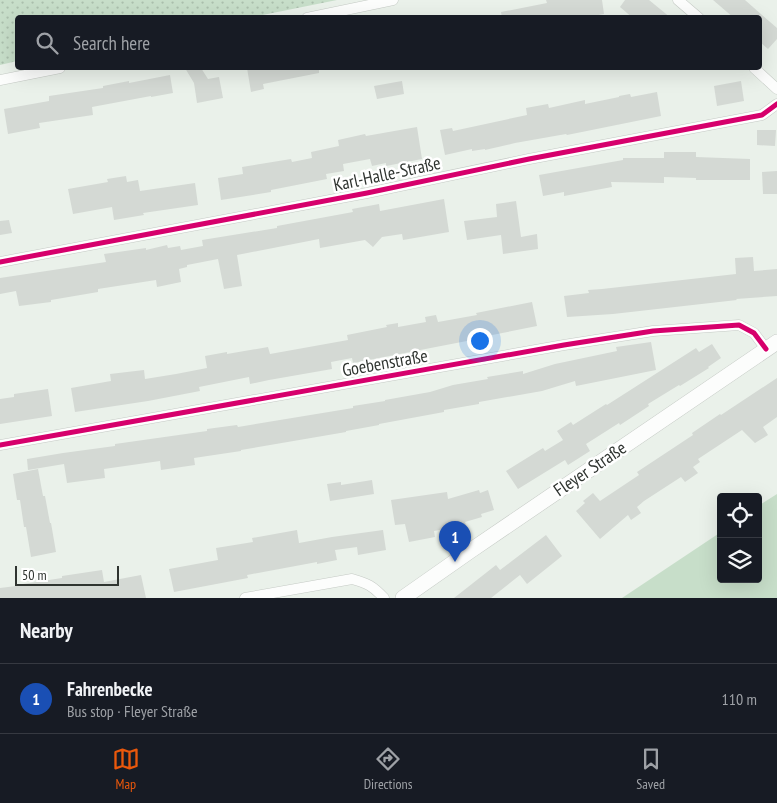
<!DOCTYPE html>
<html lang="en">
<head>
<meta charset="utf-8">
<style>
	:root { --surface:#171b24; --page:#20242c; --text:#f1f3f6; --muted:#9ea1a6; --line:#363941; --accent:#ea580c }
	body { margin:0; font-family:"PT Sans Narrow",sans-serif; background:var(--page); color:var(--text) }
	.controls { position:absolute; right:15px; bottom:15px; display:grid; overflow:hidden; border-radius:5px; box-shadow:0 5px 20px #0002 }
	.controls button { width:45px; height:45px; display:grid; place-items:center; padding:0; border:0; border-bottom:1px solid var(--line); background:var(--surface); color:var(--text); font:25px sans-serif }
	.scale { position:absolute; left:15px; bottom:12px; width:104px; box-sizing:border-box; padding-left:5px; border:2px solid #2f3430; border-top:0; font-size:14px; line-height:18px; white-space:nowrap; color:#2f3430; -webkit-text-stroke:4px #fff; paint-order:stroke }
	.you { position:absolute; left:479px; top:340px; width:18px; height:18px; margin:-12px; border:4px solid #fff; border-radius:50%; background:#1a73e8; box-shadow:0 0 0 8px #1a73e833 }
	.badge { display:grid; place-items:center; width:32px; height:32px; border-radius:50%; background:var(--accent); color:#fff; font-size:16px; font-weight:700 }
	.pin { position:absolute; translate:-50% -41px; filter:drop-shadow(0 1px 2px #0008) }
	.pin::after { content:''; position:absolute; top:26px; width:18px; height:15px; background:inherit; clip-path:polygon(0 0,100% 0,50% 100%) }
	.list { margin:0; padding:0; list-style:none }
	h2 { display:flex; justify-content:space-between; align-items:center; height:65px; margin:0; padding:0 20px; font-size:21px }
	h2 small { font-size:16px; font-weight:400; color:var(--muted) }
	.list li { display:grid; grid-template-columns:32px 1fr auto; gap:15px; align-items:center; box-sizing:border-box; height:70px; padding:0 20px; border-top:1px solid var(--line) }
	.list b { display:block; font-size:19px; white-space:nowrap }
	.list p { margin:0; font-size:16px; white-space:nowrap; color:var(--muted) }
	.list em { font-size:16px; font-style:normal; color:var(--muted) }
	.icon { flex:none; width:28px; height:28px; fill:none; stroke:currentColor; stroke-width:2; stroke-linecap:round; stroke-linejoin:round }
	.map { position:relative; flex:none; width:777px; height:598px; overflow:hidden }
	.search { position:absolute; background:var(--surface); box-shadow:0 5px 20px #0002; left:15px; right:15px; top:15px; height:55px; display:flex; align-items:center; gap:12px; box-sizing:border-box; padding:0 18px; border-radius:5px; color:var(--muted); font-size:19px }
	.sheet { height:135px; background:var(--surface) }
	nav { display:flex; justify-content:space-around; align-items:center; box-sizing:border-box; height:70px; border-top:1px solid var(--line); background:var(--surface); font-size:14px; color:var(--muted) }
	nav a { display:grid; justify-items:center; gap:2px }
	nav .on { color:var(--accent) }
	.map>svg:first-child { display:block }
	.grass { fill:url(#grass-dots) }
	.garden { fill:#c7dec9 }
	.building { fill:#d4d9d4 }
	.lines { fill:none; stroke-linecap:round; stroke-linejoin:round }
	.street-casing { stroke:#c5cac5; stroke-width:11 }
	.secondary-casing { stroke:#c5cac5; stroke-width:16 }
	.street { stroke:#fcfdfc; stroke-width:10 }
	.secondary { stroke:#fcfdfc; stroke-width:15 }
	.cycleway-casing { stroke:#fff; stroke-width:8 }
	.cycleway { stroke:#d6006c; stroke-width:5 }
	.labels { text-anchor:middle; stroke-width:5; stroke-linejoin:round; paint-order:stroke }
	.street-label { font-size:18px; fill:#2f3430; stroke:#fff }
</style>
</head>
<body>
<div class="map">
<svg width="777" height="598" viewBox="0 0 777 598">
	<defs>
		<pattern id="grass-dots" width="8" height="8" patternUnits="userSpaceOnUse" patternTransform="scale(1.25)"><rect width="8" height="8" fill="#c7dec9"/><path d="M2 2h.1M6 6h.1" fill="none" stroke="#abbfad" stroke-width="1.8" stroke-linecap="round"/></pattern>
	</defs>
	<rect width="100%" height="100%" fill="#eaf1ea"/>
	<polygon class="grass" points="0,0 337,0 253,17 18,18 17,61 0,65"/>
	<polygon class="garden" points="777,494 777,598 622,598 721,532 721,579 758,579 758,506"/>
	<g class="building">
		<polygon points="546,0 602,0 604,14 582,18 502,18 501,12 547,3"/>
		<polygon points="625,0 649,0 671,18 633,18 620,7"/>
		<polygon points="713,0 745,0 777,28 777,39 768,49 760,42 760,18 734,18"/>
		<polygon points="185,68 201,68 208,79 219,77 223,98 197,103 194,83"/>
		<polygon points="247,68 319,68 319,73 263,84 264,89 251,92"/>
		<polygon points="170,75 173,93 151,97 151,96 92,107 93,115 39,123 40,128 8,134 4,109 49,101 49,96 103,88 103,86 129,81 129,83"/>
		<polygon points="402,81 404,94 377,99 374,86"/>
		<polygon points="741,81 744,101 717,106 714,86"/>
		<polygon points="657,92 661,116 567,135 566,134 515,143 485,150 485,149 472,151 472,149 445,155 440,130 452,128 453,131 527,115 526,108 548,104 549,108 585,100 585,104 619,97 619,96 630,94 631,97"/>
		<polygon points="417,127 422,159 386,166 386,163 372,166 370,159 343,164 344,171 326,174 327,179 271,190 271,192 221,200 218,178 243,174 242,167 291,159 292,162 312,158 311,152 339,146 338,140 365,134 366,136"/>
		<polygon points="757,130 776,130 775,146 757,145"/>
		<polygon points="664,152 696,152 696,157 750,159 750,180 696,180 696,178 664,177 664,183 611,182 612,187 564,196 564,192 543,196 539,175 623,160 623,158 664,158"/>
		<polygon points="777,171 777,194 763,194 762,172"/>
		<polygon points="126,176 127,182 138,180 140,191 195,183 198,205 143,213 144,215 114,220 112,207 73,214 68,189 108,182 107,179"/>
		<polygon points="444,199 449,232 403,240 402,234 382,237 373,247 365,240 320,248 319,239 237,255 242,286 224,289 218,259 187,265 187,267 179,269 181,282 157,287 156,280 98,289 98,292 51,300 51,302 19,306 16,291 0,294 0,278 106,262 104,254 146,248 146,250 167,245 168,248 180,246 181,250 203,246 202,240 277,228 277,226 353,212 352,209 379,204 380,211"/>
		<polygon points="516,201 521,237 537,234 538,249 503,254 501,235 467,240 464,221 497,217 496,204"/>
		<polygon points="9,220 12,233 0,235 0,221"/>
		<polygon points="753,257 754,271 777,269 777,296 736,299 737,300 613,314 567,317 564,296 589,293 588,290 602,289 736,274 735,258"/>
		<polygon points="532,302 537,326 472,339 472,340 353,363 352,358 331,362 332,369 269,380 250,384 249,377 199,387 200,391 148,401 75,412 71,388 111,381 110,374 144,370 145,379 176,374 207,368 205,356 227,352 227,354 268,347 270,354 348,340 347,335 387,327 386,325 398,323 398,327 426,322 425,317 436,315 438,322 477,315 476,313"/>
		<polygon points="651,342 656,370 576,386 575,381 542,391 479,402 479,404 444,410 444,412 379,424 379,425 346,431 346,432 241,450 241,451 194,458 195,465 161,470 160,461 104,469 105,478 67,483 64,464 28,470 27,459 63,453 115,446 115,444 207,431 207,429 237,425 238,427 353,408 353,406 385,401 385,400 430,392 453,385 488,379 487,377 523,371 523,374 555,364 617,351 616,347"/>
		<polygon points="712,344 721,358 708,367 709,368 680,386 679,385 648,404 649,406 620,425 619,423 586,444 590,451 568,465 565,460 518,489 506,471 543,448 545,451 563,440 557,431 571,422 573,425 606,404 607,405 696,348 699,352"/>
		<polygon points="777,378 777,417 763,427 768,435 755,443 742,430 698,459 700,462 693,467 698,473 685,482 681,477 644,501 637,507 641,513 631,520 628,515 600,539 576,511 585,503 583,501 593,493 600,501 639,475 637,472 693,435 692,433 720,414 721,415"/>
		<polygon points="48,389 52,416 0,424 0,399 14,397 14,394"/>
		<polygon points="38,469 43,496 45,496 50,523 51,523 56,552 31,557 26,527 24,527 20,500 17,500 13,474"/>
		<polygon points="372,480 374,494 330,501 327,484 341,482 341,485"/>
		<polygon points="479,490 480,493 488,490 494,510 481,514 482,517 465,522 466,525 434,531 435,537 409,542 405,524 395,525 391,500 447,492 448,499"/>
		<polygon points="297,530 299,543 332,537 383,530 386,550 358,555 357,547 335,550 337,560 317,564 317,562 247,575 248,578 174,592 169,569 218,560 216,548 253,542 252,538"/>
		<polygon points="546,535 562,556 527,584 520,575 491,598 454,598 496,565 500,570"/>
		<polygon points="102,570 104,582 141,575 146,598 0,598 0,588 24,585 23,584 62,578 62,576"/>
	</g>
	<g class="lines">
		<defs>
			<g id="street">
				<polyline points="678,0 699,18"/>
				<polyline points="307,18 393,0"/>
				<polyline points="754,68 777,89"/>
				<polyline points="0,80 60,68"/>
				<polyline points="0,262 367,193 529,159 762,115 777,104"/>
				<polyline points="0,445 564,345 653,331 739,325 754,333 766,349"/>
				<path d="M245 598 352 579C367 583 373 586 384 598"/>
			</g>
			<polyline id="secondary" points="403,598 470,551 777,342"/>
		</defs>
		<use href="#street" class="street-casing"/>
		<use href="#secondary" class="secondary-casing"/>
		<use href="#street" class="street"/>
		<use href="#secondary" class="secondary"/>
		<defs>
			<g id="cycleway">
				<polyline points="0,262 367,193 529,159 762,115 777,104"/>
				<polyline points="0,445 564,345 653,331 739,325 754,333 766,349"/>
			</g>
		</defs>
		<use href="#cycleway" class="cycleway-casing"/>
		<use href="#cycleway" class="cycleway"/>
	</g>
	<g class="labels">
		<g class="street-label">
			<text transform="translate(387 174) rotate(-12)" y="6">Karl-Halle-Straße</text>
			<text transform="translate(385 363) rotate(-10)" y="6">Goebenstraße</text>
			<text transform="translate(590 469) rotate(-34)" y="6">Fleyer Straße</text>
		</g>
	</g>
</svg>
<div class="controls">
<button><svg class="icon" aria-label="locate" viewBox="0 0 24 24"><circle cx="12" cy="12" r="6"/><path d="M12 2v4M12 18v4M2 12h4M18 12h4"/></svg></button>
<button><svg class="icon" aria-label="layers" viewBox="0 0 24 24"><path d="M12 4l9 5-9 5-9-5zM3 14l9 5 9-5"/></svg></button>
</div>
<div class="scale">50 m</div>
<div class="you"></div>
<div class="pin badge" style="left:455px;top:562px;background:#1a4fb4">1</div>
<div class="search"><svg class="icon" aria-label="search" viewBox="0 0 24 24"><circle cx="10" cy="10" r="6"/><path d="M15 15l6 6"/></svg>Search here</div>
</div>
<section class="sheet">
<h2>Nearby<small></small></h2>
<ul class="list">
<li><span class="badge" style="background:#1a4fb4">1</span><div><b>Fahrenbecke</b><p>Bus stop · Fleyer Straße</p></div><em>110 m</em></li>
</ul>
</section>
<nav>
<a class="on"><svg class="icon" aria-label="map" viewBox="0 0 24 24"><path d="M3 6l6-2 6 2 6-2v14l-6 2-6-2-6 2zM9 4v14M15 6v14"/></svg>Map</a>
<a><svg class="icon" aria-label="directions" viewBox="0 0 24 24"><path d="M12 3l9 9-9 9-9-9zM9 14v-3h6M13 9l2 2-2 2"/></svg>Directions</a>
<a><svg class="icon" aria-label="saved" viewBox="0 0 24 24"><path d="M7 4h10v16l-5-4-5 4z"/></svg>Saved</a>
</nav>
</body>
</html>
